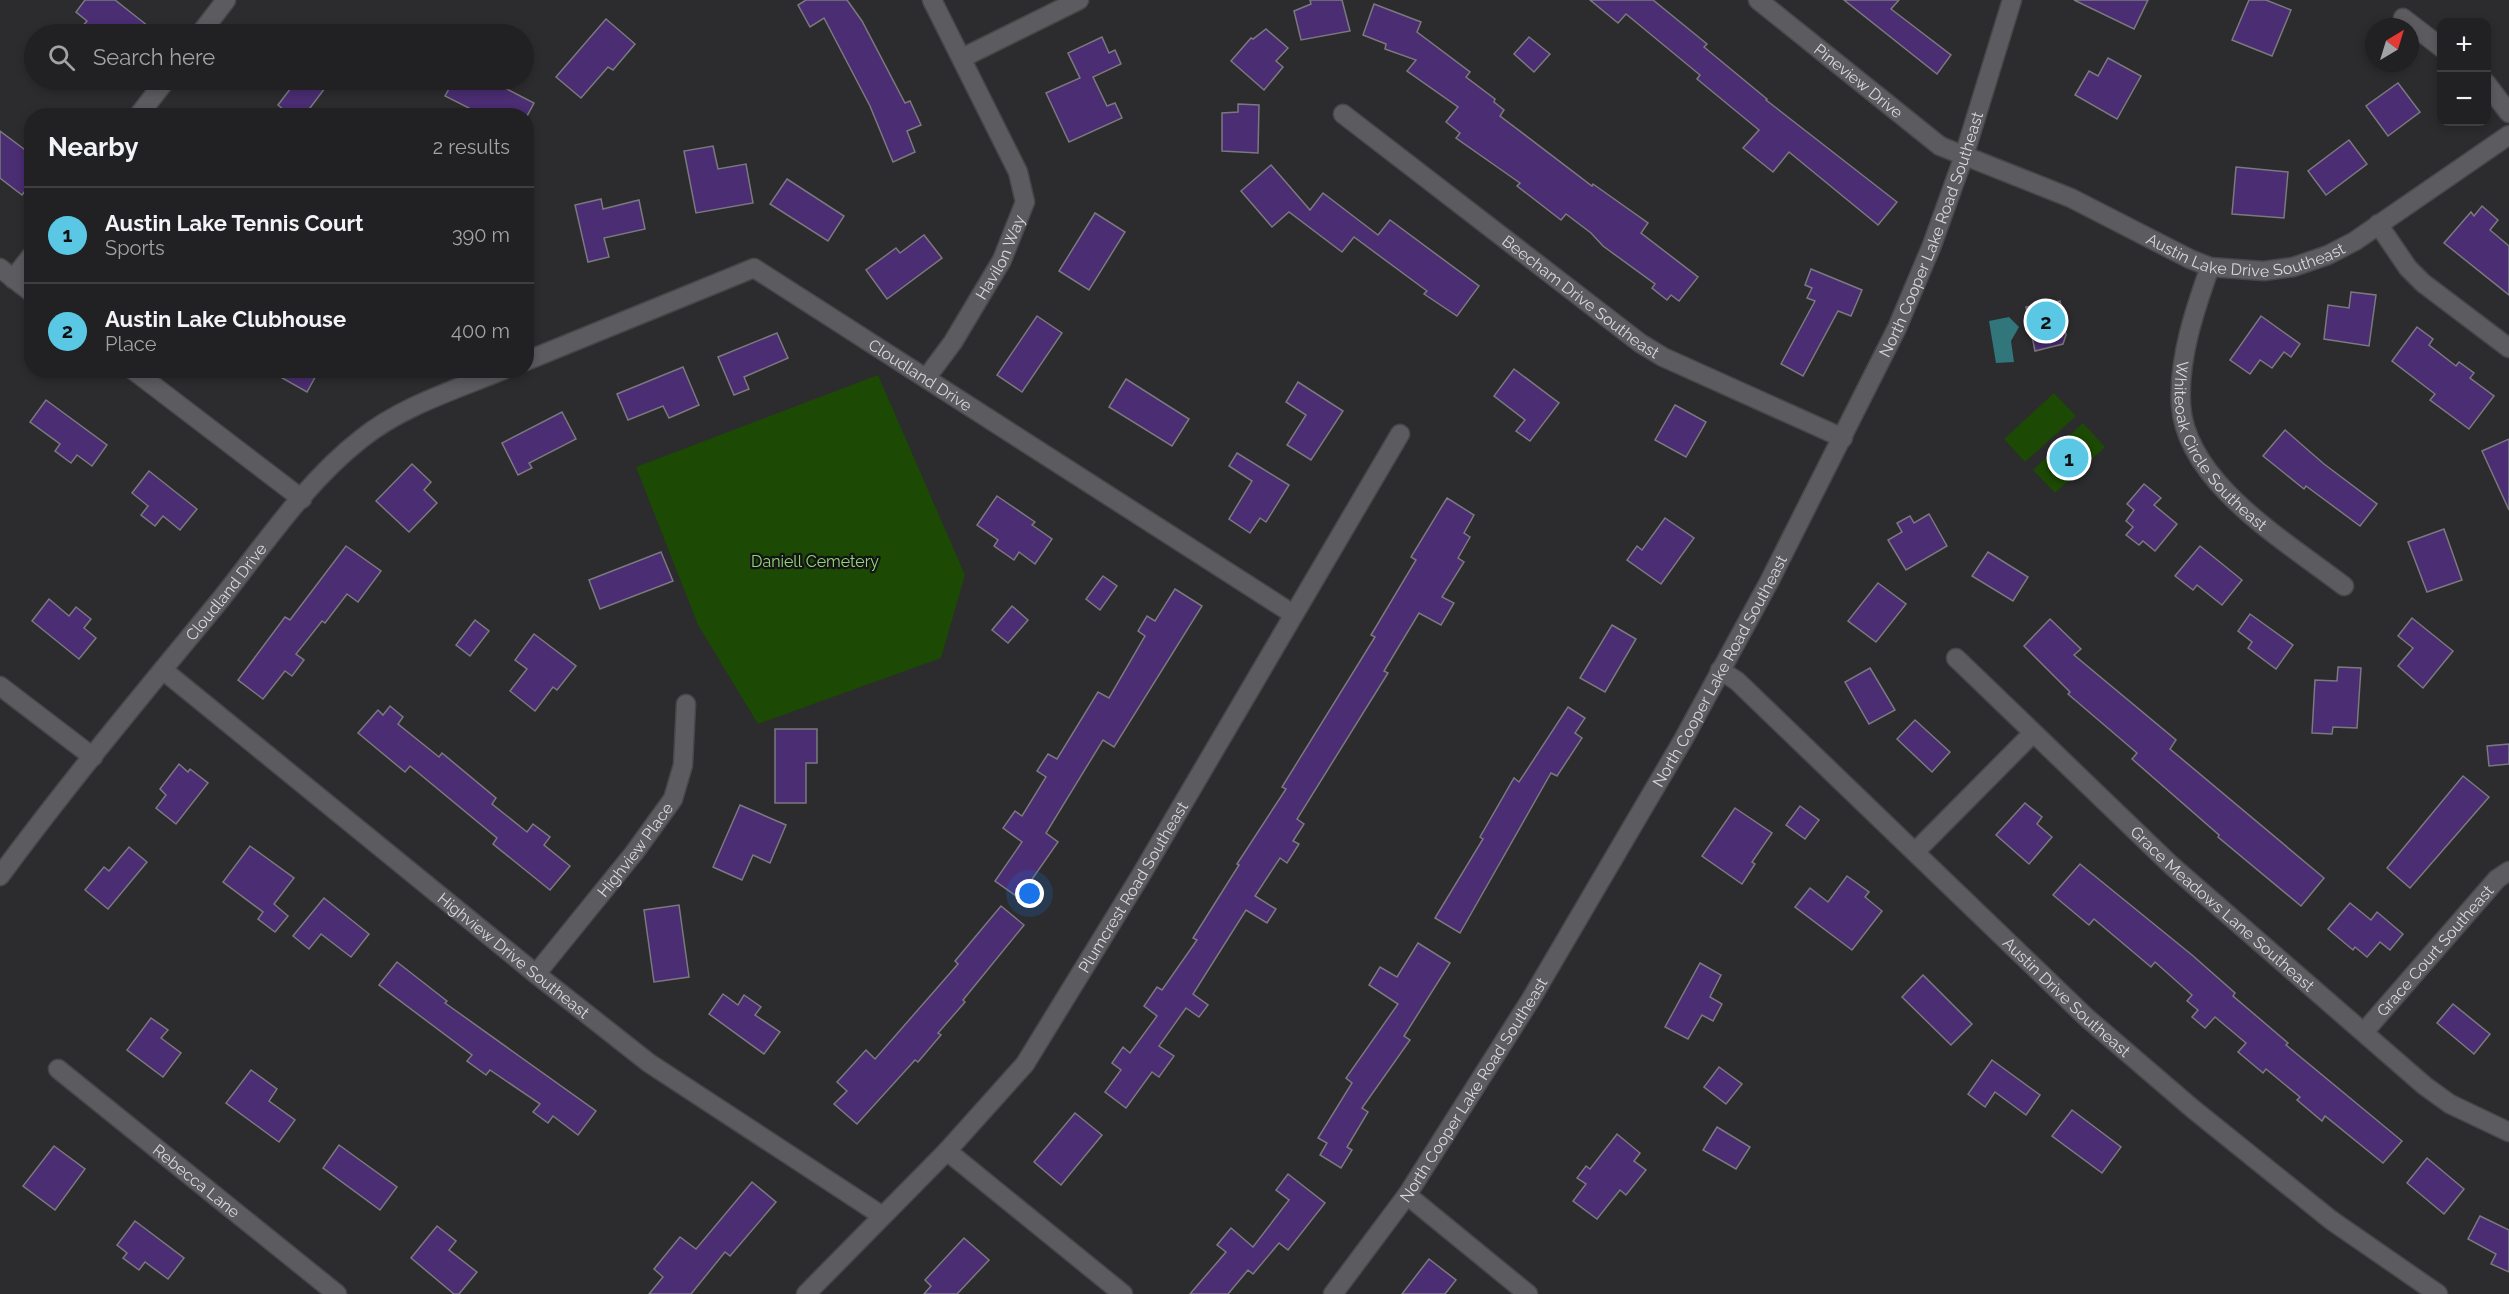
<!DOCTYPE html>
<html lang="en">
<head>
<meta charset="utf-8">
<style>
	:root { --surface:#212022; --page:#2d2d2f; --text:#f1f3f6; --muted:#a2a3a5; --line:#3e3e40; --accent:#5ac8e5 }
	body { margin:0; font-family:Raleway,sans-serif; background:var(--page); color:var(--text) }
	.controls { position:absolute; right:18px; top:18px; display:grid; overflow:hidden; border-radius:12px; box-shadow:0 3px 9px #0003 }
	.controls button { width:54px; height:54px; display:grid; place-items:center; padding:0; border:0; border-bottom:2px solid var(--line); background:var(--surface); color:var(--text); font:30px sans-serif }
	.compass { position:absolute; left:2365px; top:18px; width:54px; height:54px; border-radius:50%; background:var(--surface); box-shadow:0 3px 9px #0003; rotate:38deg }
	.you { position:absolute; left:1030px; top:894px; width:21px; height:21px; margin:-15px; border:4px solid #fff; border-radius:50%; background:#1a73e8; box-shadow:0 0 0 9px #1a73e833 }
	.badge { display:grid; place-items:center; width:39px; height:39px; border-radius:50%; background:var(--accent); color:#111; font-size:20px; font-weight:700 }
	.pin { position:absolute; translate:-50% -50%; border:3px solid #fff; box-shadow:0 2px 6px #0006 }
	.list { margin:0; padding:0; list-style:none }
	h2 { display:flex; justify-content:space-between; align-items:center; height:78px; margin:0; padding:0 24px; font-size:26px }
	h2 small { font-size:20px; font-weight:400; color:var(--muted) }
	.list li { display:grid; grid-template-columns:39px 1fr auto; gap:18px; align-items:center; box-sizing:border-box; height:96px; padding:0 24px; border-top:2px solid var(--line) }
	.list b { display:block; font-size:22px; white-space:nowrap }
	.list p { margin:0; font-size:20px; white-space:nowrap; color:var(--muted) }
	.list em { font-size:20px; font-style:normal; color:var(--muted) }
	.icon { flex:none; width:33px; height:33px; fill:none; stroke:currentColor; stroke-width:2; stroke-linecap:round; stroke-linejoin:round }
	.map { position:relative; flex:none; width:2509px; height:1294px; overflow:hidden }
	.search { position:absolute; background:var(--surface); box-shadow:0 3px 9px #0003; left:24px; top:24px; width:510px; height:66px; display:flex; align-items:center; gap:15px; box-sizing:border-box; padding:0 21px; border-radius:33px; color:var(--muted); font-size:22px }
	.panel { position:absolute; background:var(--surface); box-shadow:0 3px 9px #0003; left:24px; top:108px; width:510px; height:270px; border-radius:24px }
	.map>svg:first-child { display:block }
	.green { fill:#1c4904 }
	.water { fill:#31767a }
	.building { fill:#4a2d72; stroke:#7a797d; stroke-width:1.5 }
	.lines { fill:none; stroke-linecap:round; stroke-linejoin:round }
	.minor-casing { stroke:#474749; stroke-width:21 }
	.minor { stroke:#5c5b5f; stroke-width:18 }
	.labels { text-anchor:middle; stroke-width:4.5; stroke-linejoin:round; paint-order:stroke }
	.street-label { font-size:16px; fill:#d8d8da; stroke:#141415 }
	.park-label { font-size:16px; fill:#92d678; stroke:#141415 }
</style>
</head>
<body>
<div class="map">
<svg width="2509" height="1294" viewBox="0 0 2509 1294">
	<rect width="100%" height="100%" fill="#2c2b2e"/>
	<g class="green">
		<polygon points="878,375 965,575 941,658 758,724 698,625 636,467"/>
		<polygon points="2054,393 2076,416 2025,462 2004,439"/>
		<polygon points="2083,423 2105,447 2055,493 2033,470"/>
	</g>
	<polygon class="water" points="2009,317 2019,327 2011,341 2014,362 1996,363 1989,321"/>
	<g class="building">
		<polygon points="85,0 115,0 148,26 141,34 91,34 82,27 87,21 76,12"/>
		<polygon points="806,0 847,0 862,21 905,103 910,101 921,125 907,131 915,152 893,162 870,106 824,18 810,27 798,5"/>
		<polygon points="1310,0 1342,0 1350,31 1301,40 1294,11 1311,4"/>
		<polygon points="1590,0 1653,0 1707,44 1704,47 1767,99 1766,100 1897,202 1878,225 1789,152 1773,172 1743,148 1759,130 1697,79 1700,75 1626,14 1618,23"/>
		<polygon points="1844,0 1899,0 1891,9 1951,55 1937,74"/>
		<polygon points="2074,0 2148,0 2134,29"/>
		<polygon points="2249,0 2266,0 2291,10 2272,56 2232,40"/>
		<polygon points="1374,4 1421,22 1417,32 1470,72 1466,77 1495,99 1494,102 1504,110 1500,116 1592,186 1593,184 1648,223 1641,233 1698,277 1679,301 1671,295 1667,300 1652,288 1655,284 1603,246 1591,233 1566,214 1561,220 1517,186 1520,183 1456,138 1460,133 1446,122 1458,107 1407,71 1416,60 1385,49 1386,44 1363,35"/>
		<polygon points="606,19 635,44 613,70 608,67 581,98 556,77"/>
		<polygon points="1266,29 1288,48 1276,61 1283,67 1264,90 1231,61 1251,38 1253,39"/>
		<polygon points="1102,37 1109,53 1115,50 1121,64 1093,77 1107,106 1115,103 1122,118 1069,142 1046,93 1080,78 1068,53"/>
		<polygon points="1529,37 1550,54 1534,72 1514,54"/>
		<polygon points="2108,58 2141,76 2117,119 2075,95 2089,71 2098,76"/>
		<polygon points="297,80 331,80 304,116 291,116 278,105"/>
		<polygon points="454,80 489,80 534,103 527,116 470,116 473,110 445,96"/>
		<polygon points="2398,83 2420,112 2388,136 2366,106"/>
		<polygon points="1238,104 1259,105 1258,153 1222,151 1222,113 1238,112"/>
		<polygon points="0,131 32,155 32,182 22,195 0,178"/>
		<polygon points="2349,140 2367,164 2326,195 2308,171"/>
		<polygon points="713,146 718,169 746,164 753,203 696,213 684,151"/>
		<polygon points="1271,165 1310,210 1323,193 1378,235 1390,220 1479,286 1457,316 1424,294 1427,291 1354,237 1342,252 1289,212 1272,227 1241,191"/>
		<polygon points="2236,167 2288,172 2284,218 2232,214"/>
		<polygon points="787,179 844,216 828,241 770,204"/>
		<polygon points="601,199 603,209 639,200 645,229 604,238 609,257 588,262 575,205"/>
		<polygon points="2482,206 2498,220 2490,230 2509,246 2509,295 2444,243 2471,212 2474,216"/>
		<polygon points="1095,213 1125,232 1089,290 1059,271"/>
		<polygon points="924,235 942,258 887,299 866,270 896,248 900,253"/>
		<polygon points="1811,269 1862,290 1851,316 1838,311 1803,376 1781,364 1815,301 1807,298 1812,288 1805,285"/>
		<polygon points="2351,292 2376,295 2369,346 2324,339 2328,305 2349,308"/>
		<polygon points="2060,301 2066,335 2063,344 2035,351 2026,307"/>
		<polygon points="1037,316 1062,333 1022,392 997,375"/>
		<polygon points="2261,316 2300,344 2291,357 2284,352 2272,368 2260,360 2250,374 2230,360"/>
		<polygon points="2417,327 2433,339 2429,345 2456,366 2459,362 2474,373 2470,378 2494,396 2469,429 2430,400 2435,394 2392,361"/>
		<polygon points="777,333 788,358 744,377 749,389 734,395 718,357"/>
		<polygon points="683,367 699,405 669,418 663,406 628,420 617,394"/>
		<polygon points="1514,369 1559,403 1530,441 1516,431 1525,420 1494,396"/>
		<polygon points="268,370 319,370 307,392"/>
		<polygon points="1126,379 1189,419 1172,446 1109,407"/>
		<polygon points="1298,382 1343,411 1311,460 1287,445 1306,415 1286,402"/>
		<polygon points="46,400 107,445 92,466 77,455 71,463 55,451 60,444 30,422"/>
		<polygon points="1675,405 1706,422 1686,457 1655,440"/>
		<polygon points="562,412 576,439 529,463 532,468 518,475 502,443"/>
		<polygon points="2285,430 2324,464 2377,504 2360,526 2306,486 2304,489 2263,456"/>
		<polygon points="2509,439 2509,510 2482,451"/>
		<polygon points="1237,453 1289,485 1266,522 1260,518 1250,533 1229,519 1252,481 1229,466"/>
		<polygon points="412,464 431,482 424,490 437,503 409,532 376,501"/>
		<polygon points="149,471 197,509 180,530 163,516 155,526 141,515 148,506 132,493"/>
		<polygon points="2144,484 2161,498 2154,505 2177,524 2155,551 2143,541 2139,545 2126,535 2133,527 2126,521 2134,510 2127,504"/>
		<polygon points="997,496 1035,522 1032,525 1052,539 1035,564 1019,552 1014,560 994,546 998,540 977,525"/>
		<polygon points="1447,498 1474,515 1464,533 1470,537 1458,558 1464,562 1442,597 1454,603 1441,625 1419,613 1384,671 1388,673 1297,819 1304,824 1293,841 1299,844 1287,863 1280,858 1255,896 1276,909 1267,923 1246,910 1193,994 1208,1005 1199,1017 1186,1008 1159,1046 1174,1056 1159,1077 1152,1072 1126,1108 1105,1092 1121,1070 1112,1063 1123,1047 1130,1053 1157,1016 1144,1006 1157,987 1162,990 1197,940 1193,938 1239,865 1237,864 1286,789 1282,787 1375,637 1371,635 1416,560 1411,557"/>
		<polygon points="1929,514 1947,546 1906,570 1888,540 1902,532 1897,523 1910,516 1914,523"/>
		<polygon points="1665,518 1694,538 1661,584 1627,560 1637,546 1642,550"/>
		<polygon points="2444,529 2462,580 2427,592 2408,542"/>
		<polygon points="346,546 381,571 358,602 347,594 325,623 322,621 296,654 304,660 292,676 285,671 263,699 238,680 285,617 290,620"/>
		<polygon points="2200,546 2242,580 2222,605 2197,585 2193,590 2175,576"/>
		<polygon points="661,552 673,581 600,609 589,580"/>
		<polygon points="1988,552 2028,577 2013,601 1972,576"/>
		<polygon points="1103,576 1117,586 1100,610 1086,599"/>
		<polygon points="1878,583 1906,604 1876,642 1848,621"/>
		<polygon points="1175,589 1202,606 1114,747 1103,740 1046,833 1058,842 1019,898 995,881 1022,842 1003,828 1015,811 1022,816 1046,777 1037,771 1048,754 1057,759 1098,692 1109,698 1145,636 1138,631 1147,616 1155,621"/>
		<polygon points="49,599 69,616 76,607 91,619 84,628 96,638 79,659 32,621"/>
		<polygon points="1012,606 1028,620 1008,643 992,630"/>
		<polygon points="2250,614 2293,645 2276,669 2248,648 2252,642 2238,631"/>
		<polygon points="2412,618 2453,651 2423,688 2398,666 2413,648 2398,636"/>
		<polygon points="2050,619 2081,649 2074,655 2176,740 2170,749 2324,878 2301,906 2218,837 2219,835 2132,759 2137,753 2068,694 2070,692 2024,646"/>
		<polygon points="475,620 489,631 470,656 456,645"/>
		<polygon points="1612,625 1636,639 1605,692 1580,678"/>
		<polygon points="534,634 576,666 557,690 553,687 535,711 510,691 527,669 515,660"/>
		<polygon points="2338,667 2361,668 2357,728 2333,727 2332,734 2312,733 2315,680 2337,681"/>
		<polygon points="1870,668 1895,710 1869,724 1845,682"/>
		<polygon points="390,706 403,717 398,724 439,757 442,753 496,798 492,804 527,832 533,824 550,837 544,845 570,866 550,890 493,844 497,838 410,766 405,772 358,733 378,710 383,715"/>
		<polygon points="1568,707 1585,718 1575,733 1582,738 1557,776 1551,773 1460,933 1435,918 1483,839 1480,837 1514,778 1519,782"/>
		<polygon points="1915,720 1950,752 1932,772 1897,739"/>
		<polygon points="775,729 817,729 817,763 806,763 806,803 775,803"/>
		<polygon points="2509,744 2509,764 2489,766 2487,746"/>
		<polygon points="179,764 188,772 190,769 208,783 176,824 156,808 166,795 160,789"/>
		<polygon points="2463,776 2489,797 2410,888 2387,868"/>
		<polygon points="2025,803 2042,817 2037,824 2052,837 2029,864 1996,835"/>
		<polygon points="740,805 786,825 770,863 753,855 742,880 713,867"/>
		<polygon points="1800,806 1819,820 1805,839 1786,825"/>
		<polygon points="1735,808 1772,833 1752,862 1755,864 1742,884 1702,856"/>
		<polygon points="250,846 294,878 274,904 288,916 275,932 258,919 263,912 223,882"/>
		<polygon points="129,847 147,862 108,909 85,890 104,867 109,871"/>
		<polygon points="2080,864 2192,955 2235,993 2233,996 2288,1043 2286,1045 2402,1141 2383,1163 2325,1116 2322,1121 2297,1100 2300,1097 2266,1069 2263,1073 2238,1052 2246,1043 2215,1017 2205,1028 2192,1017 2198,1010 2187,1001 2192,995 2155,962 2151,967 2094,919 2089,925 2053,895"/>
		<polygon points="1847,876 1869,892 1865,897 1882,911 1852,950 1795,907 1810,888 1828,902"/>
		<polygon points="324,898 369,934 351,957 321,934 309,949 293,936"/>
		<polygon points="2350,903 2371,920 2377,912 2403,934 2390,950 2380,942 2367,957 2355,947 2353,950 2328,929"/>
		<polygon points="679,905 689,977 654,982 644,910"/>
		<polygon points="1001,906 1024,925 963,1000 965,1002 938,1033 941,1035 918,1062 915,1060 857,1124 834,1104 847,1091 837,1082 866,1050 875,1059 958,964 955,961"/>
		<polygon points="1418,943 1450,963 1404,1036 1410,1040 1362,1108 1368,1112 1347,1147 1352,1150 1341,1168 1320,1155 1327,1143 1318,1138 1352,1083 1346,1078 1398,1004 1369,985 1380,967 1397,977"/>
		<polygon points="397,962 447,1001 445,1003 596,1111 578,1135 553,1116 548,1123 533,1112 540,1104 490,1070 486,1075 467,1061 472,1055 379,985"/>
		<polygon points="1700,963 1721,975 1710,997 1722,1004 1713,1021 1702,1015 1688,1039 1665,1027"/>
		<polygon points="1923,975 1972,1024 1951,1045 1902,997"/>
		<polygon points="723,994 738,1005 744,995 761,1007 755,1015 780,1032 764,1054 709,1014"/>
		<polygon points="2453,1004 2490,1034 2474,1054 2437,1023"/>
		<polygon points="151,1018 168,1030 161,1038 181,1053 163,1077 127,1050"/>
		<polygon points="1992,1060 2040,1095 2026,1115 1995,1092 1985,1107 1968,1094"/>
		<polygon points="1719,1067 1742,1084 1726,1104 1704,1087"/>
		<polygon points="251,1070 277,1089 269,1101 295,1120 279,1142 226,1103"/>
		<polygon points="2072,1110 2121,1147 2102,1173 2052,1136"/>
		<polygon points="1075,1113 1102,1135 1061,1185 1034,1162"/>
		<polygon points="1717,1127 1750,1147 1736,1169 1703,1150"/>
		<polygon points="1617,1134 1640,1153 1634,1161 1646,1170 1626,1195 1620,1190 1597,1219 1573,1201 1586,1184 1577,1178 1586,1166 1590,1169"/>
		<polygon points="339,1145 397,1187 380,1210 323,1168"/>
		<polygon points="54,1146 85,1169 55,1210 23,1186"/>
		<polygon points="2427,1158 2464,1189 2444,1214 2407,1183"/>
		<polygon points="1288,1174 1325,1203 1288,1250 1279,1243 1253,1274 1248,1270 1228,1294 1190,1294 1226,1252 1217,1245 1231,1228 1253,1247 1289,1200 1276,1190"/>
		<polygon points="752,1182 776,1202 730,1256 725,1252 691,1294 649,1294 663,1277 654,1269 680,1237 696,1249"/>
		<polygon points="2480,1216 2509,1230 2509,1272 2491,1264 2496,1254 2468,1239"/>
		<polygon points="135,1221 184,1258 168,1279 145,1262 139,1270 123,1258 127,1253 117,1245"/>
		<polygon points="437,1226 456,1241 449,1250 477,1272 459,1294 454,1294 411,1258"/>
		<polygon points="964,1238 989,1260 957,1294 924,1294 931,1286 925,1280"/>
		<polygon points="1429,1259 1456,1280 1445,1294 1402,1294"/>
	</g>
	<g class="lines">
		<defs>
			<g id="minor">
				<path id="s1" d="M1758 0 1940 146 2071 198 2190 259 2210 267 2264 271 2293 267 2328 255 2355 241 2509 135"/>
				<polyline points="2403,18 2442,48"/>
				<polyline points="200,34 226,0"/>
				<polyline points="962,58 1079,0"/>
				<polyline points="2486,83 2509,113"/>
				<path id="s2" d="M1343 114 1640 343 1663 357 1843 438"/>
				<polyline points="138,116 166,80"/>
				<polyline points="2378,224 2408,268 2423,283 2509,348"/>
				<path id="s3" d="M2210 267C2195 309 2178 359 2181 405 2186 483 2287 542 2344 586"/>
				<polyline points="0,268 32,293"/>
				<polyline points="13,279 32,255"/>
				<path id="s4" d="M526 361 754 268 1293 614"/>
				<polyline points="133,370 302,499"/>
				<path id="s5" d="M927 377 953 342 1002 260 1025 202 1018 172 932 0"/>
				<path id="s6" d="M1956 658 2172 866 2425 1086 2450 1104 2509 1132"/>
				<path id="s7" d="M163 670 536 974 649 1063 881 1215"/>
				<path id="s8" d="M1720 670 1737 681 2087 1018 2193 1109 2331 1220 2438 1294"/>
				<polyline points="0,686 93,757"/>
				<polyline points="1915,852 2032,734"/>
				<path id="s9" d="M0 876C70 781 146 690 221 599 264 545 306 482 361 439 402 406 455 390 503 370"/>
				<path id="s10" d="M536 974 634 853 673 799 683 765 686 704"/>
				<path id="s11" d="M2364 1032 2497 879 2509 871"/>
				<path id="s12" d="M58 1069 337 1294"/>
				<polyline points="947,1151 1123,1294"/>
				<polyline points="1407,1195 1528,1294"/>
				<path id="s13" d="M806 1294 947 1151 1025 1064 1141 875 1400 434"/>
				<path id="s14" d="M1333 1294 1407 1195 1531 999 1683 740 1769 582 1897 328 1932 245 1964 156 2012 0"/>
			</g>
		</defs>
		<use href="#minor" class="minor-casing"/>
		<use href="#minor" class="minor"/>
	</g>
	<g class="labels">
		<g class="street-label">
			<text dy="6" stroke="none"><textPath href="#s1" startOffset="129">Pineview Drive</textPath></text>
			<text dy="6" stroke="none"><textPath href="#s14" startOffset="1220">North Cooper Lake Road Southeast</textPath></text>
			<text dy="6" stroke="none"><textPath href="#s1" startOffset="564">Austin Lake Drive Southeast</textPath></text>
			<text dy="6" stroke="none"><textPath href="#s5" startOffset="141">Havilon Way</textPath></text>
			<text dy="6" stroke="none"><textPath href="#s2" startOffset="300">Beecham Drive Southeast</textPath></text>
			<text dy="6" stroke="none"><textPath href="#s4" startOffset="444">Cloudland Drive</textPath></text>
			<text dy="6" stroke="none"><textPath href="#s3" startOffset="196">Whiteoak Circle Southeast</textPath></text>
			<text dy="6" stroke="none"><textPath href="#s9" startOffset="363">Cloudland Drive</textPath></text>
			<text dy="6" stroke="none"><textPath href="#s14" startOffset="734">North Cooper Lake Road Southeast</textPath></text>
			<text dy="6" stroke="none"><textPath href="#s10" startOffset="159">Highview Place</textPath></text>
			<text dy="6" stroke="none"><textPath href="#s13" startOffset="525">Plumcrest Road Southeast</textPath></text>
			<text dy="6" stroke="none"><textPath href="#s6" startOffset="366">Grace Meadows Lane Southeast</textPath></text>
			<text dy="6" stroke="none"><textPath href="#s11" startOffset="108">Grace Court Southeast</textPath></text>
			<text dy="6" stroke="none"><textPath href="#s7" startOffset="452">Highview Drive Southeast</textPath></text>
			<text dy="6" stroke="none"><textPath href="#s8" startOffset="477">Austin Drive Southeast</textPath></text>
			<text dy="6" stroke="none"><textPath href="#s14" startOffset="248">North Cooper Lake Road Southeast</textPath></text>
			<text dy="6" stroke="none"><textPath href="#s12" startOffset="178">Rebecca Lane</textPath></text>
		</g>
		<g class="park-label">
			<text x="815" y="567">Daniell Cemetery</text>
		</g>
	</g>
</svg>
<div class="controls">
<button>+</button>
<button>−</button>
</div>
<svg class="compass" viewBox="-18 -18 36 36"><path d="M0-13l5 13h-10z" fill="#e53935"/><path d="M0 13l5-13h-10z" fill="#a2a3a5"/></svg>
<div class="you"></div>
<div class="pin badge" style="left:2069px;top:458px">1</div>
<div class="pin badge" style="left:2046px;top:321px">2</div>
<div class="search"><svg class="icon" aria-label="search" viewBox="0 0 24 24"><circle cx="10" cy="10" r="6"/><path d="M15 15l6 6"/></svg>Search here</div>
<section class="panel">
<h2>Nearby<small>2 results</small></h2>
<ul class="list">
<li><span class="badge">1</span><div><b>Austin Lake Tennis Court</b><p>Sports</p></div><em>390 m</em></li>
<li><span class="badge">2</span><div><b>Austin Lake Clubhouse</b><p>Place</p></div><em>400 m</em></li>
</ul>
</section>
</div>
</body>
</html>
